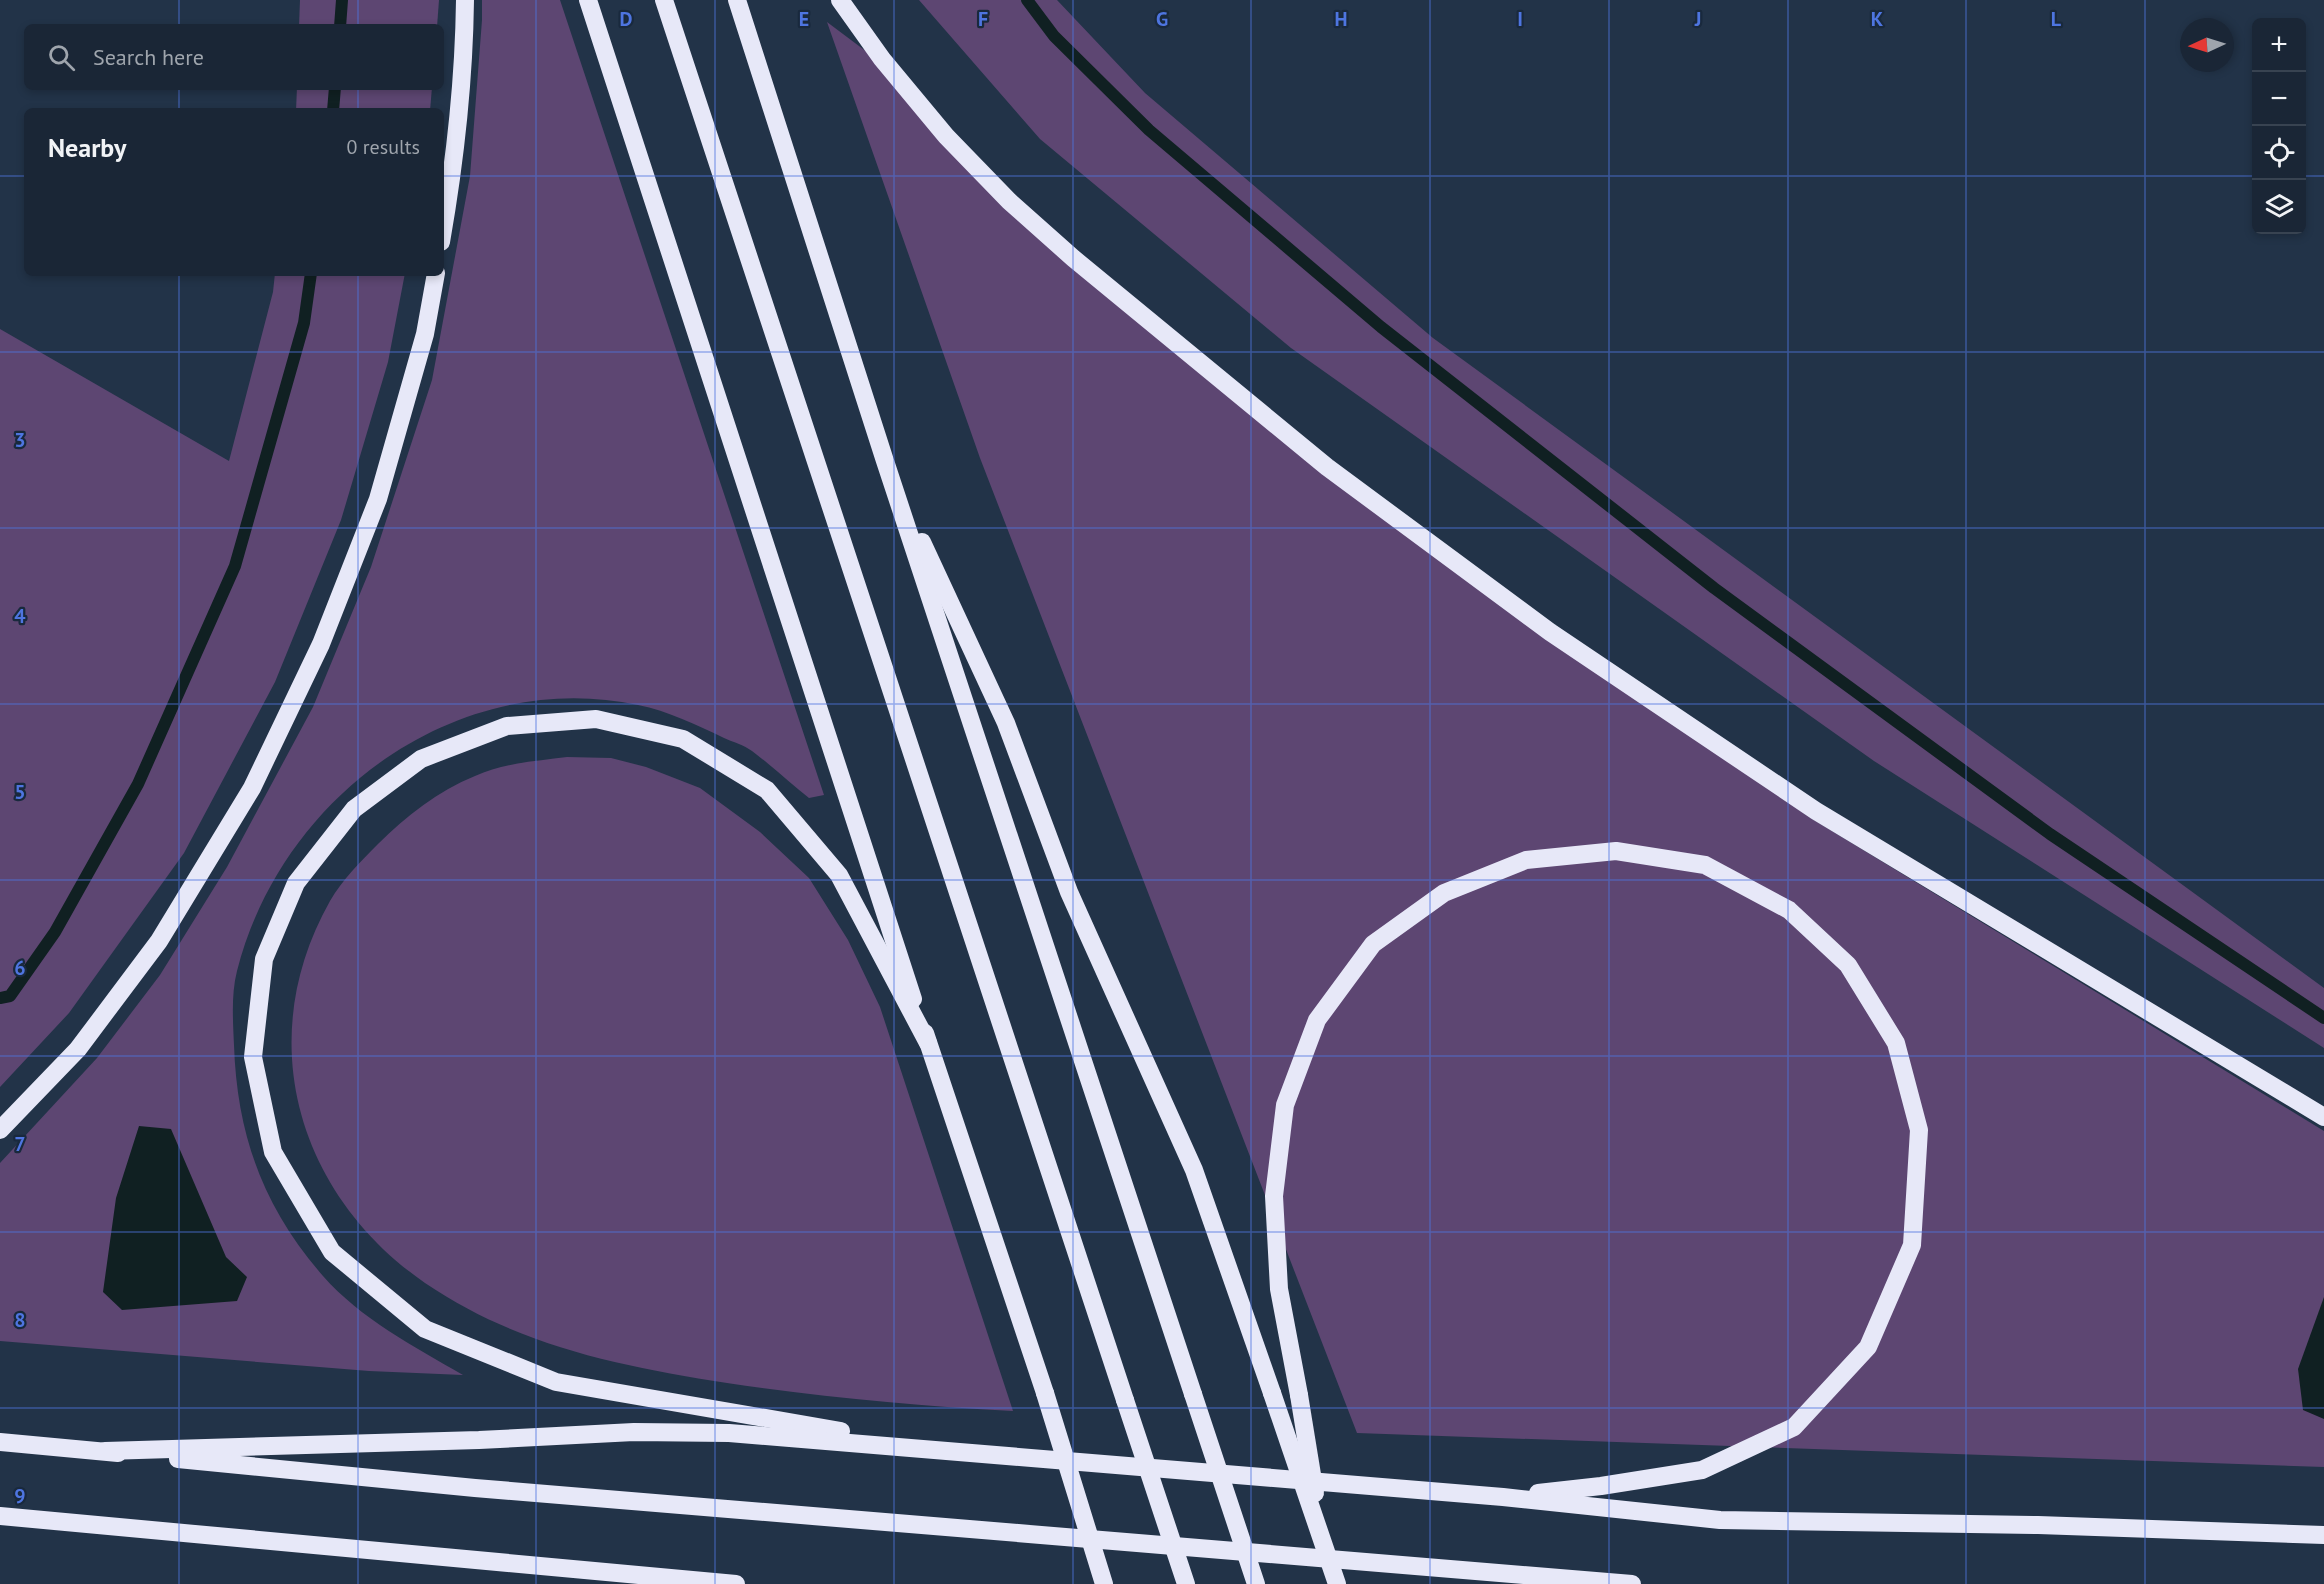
<!DOCTYPE html>
<html lang="en">
<head>
<meta charset="utf-8">
<style>
	:root { --surface:#1a2636; --page:#232e3e; --text:#f1f3f6; --muted:#9fa5ad; --line:#384351 }
	body { margin:0; font-family:"PT Sans",sans-serif; background:var(--page); color:var(--text) }
	.controls { position:absolute; right:18px; top:18px; display:grid; overflow:hidden; border-radius:9px; box-shadow:0 3px 9px #0003 }
	.controls button { width:54px; height:54px; display:grid; place-items:center; padding:0; border:0; border-bottom:2px solid var(--line); background:var(--surface); color:var(--text); font:30px sans-serif }
	.compass { position:absolute; left:2180px; top:18px; width:54px; height:54px; border-radius:50%; background:var(--surface); box-shadow:0 3px 9px #0003; rotate:266deg }
	.list { margin:0; padding:0; list-style:none }
	h2 { display:flex; justify-content:space-between; align-items:center; height:78px; margin:0; padding:0 24px; font-size:26px }
	h2 small { font-size:20px; font-weight:400; color:var(--muted) }
	.icon { flex:none; width:33px; height:33px; fill:none; stroke:currentColor; stroke-width:2; stroke-linecap:round; stroke-linejoin:round }
	.map { position:relative; flex:none; width:2324px; height:1584px; overflow:hidden }
	.search { position:absolute; background:var(--surface); box-shadow:0 3px 9px #0003; left:24px; top:24px; width:420px; height:66px; display:flex; align-items:center; gap:15px; box-sizing:border-box; padding:0 21px; border-radius:9px; color:var(--muted); font-size:22px }
	.panel { position:absolute; background:var(--surface); box-shadow:0 3px 9px #0003; left:24px; top:108px; width:420px; height:168px; border-radius:9px }
	.map>svg:first-child { display:block }
	.green { fill:#5d4672 }
	.water { fill:#102022 }
	.lines { fill:none; stroke-linecap:round; stroke-linejoin:round }
	.stream { stroke:#102022; stroke-width:12 }
	.highway { stroke:#e7e8f8; stroke-width:18 }
	.highway-bridge { stroke:#e7e8f8; stroke-width:18 }
	.grid { fill:none; stroke:#4e75e0; stroke-width:1.5; stroke-opacity:0.55 }
	.grid-label { font-size:20px; text-anchor:middle; font-weight:bold; fill:#4e75e0; stroke:#19293d; stroke-width:4.5; stroke-linejoin:round; paint-order:stroke }
</style>
</head>
<body>
<div class="map">
<svg width="2324" height="1584" viewBox="0 0 2324 1584">
	<rect width="100%" height="100%" fill="#223348"/>
	<g class="green">
		<polygon points="300,0 439,0 437,27 299,27"/>
		<path d="M482 0H560L824 795 809 798C790 783 772 766 752 751 744 745 733 742 724 738 697 725 668 711 638 705 456 667 281 797 237 971 231 994 233 1022 234 1045 237 1135 263 1207 323 1276 361 1319 413 1346 463 1375L369 1371 0 1341V1163L97 1058 160 975 227 867 313 707 371 567 432 380 470 176 482 20Z"/>
		<polygon points="919,0 1057,0 1145,93 1433,338 2324,988 2324,1048 1874,761 1291,348 1040,139"/>
		<polygon points="827,22 867,52 965,168 1242,408 1809,817 2324,1131 2324,1467 1357,1433 980,458"/>
		<polygon points="297,87 432,87 430,111 296,111"/>
		<polygon points="275,273 405,273 388,362 341,520 275,682 184,853 69,1013 0,1087 0,329 229,461 273,292"/>
		<path d="M567 757 611 758 646 767 700 788 760 832 809 878 848 940 880 1007 1013 1411C917 1406 822 1397 727 1383 619 1366 518 1346 425 1283 297 1194 252 1039 330 901 342 880 361 861 378 844 406 816 438 791 475 776 504 763 536 761 567 757Z"/>
	</g>
	<g class="water">
		<polygon points="139,1126 171,1129 226,1257 247,1277 237,1301 122,1310 103,1292 116,1198"/>
		<polygon points="2324,1297 2324,1419 2303,1410 2298,1369"/>
	</g>
	<g class="lines">
		<g class="stream">
			<polyline points="1027,0 1054,36 1149,130 1381,327 1714,588 2050,834 2324,1018"/>
			<polyline points="340,27 342,0"/>
			<polyline points="333,111 335,87"/>
			<polyline points="0,998 10,996 55,932 138,784 235,566 304,323 311,273"/>
		</g>
		<g class="highway">
			<polyline points="588,0 913,999"/>
			<polyline points="664,0 1125,1400"/>
			<polyline points="737,0 885,461 1193,1394"/>
			<polyline points="840,0 882,59 946,136 1009,201 1073,258 1327,467 1550,632 1816,811 2324,1117"/>
			<path d="M441 242C455 162 464 81 465 0"/>
			<polyline points="922,542 1006,723 1069,892 1194,1170 1272,1393"/>
			<polyline points="925,1033 1045,1393"/>
			<polyline points="0,1130 78,1049 159,941 252,788 321,644 378,499 425,334 436,273"/>
			<polyline points="1299,1395 1279,1289 1274,1196 1285,1105 1317,1020 1373,944 1444,893 1526,860 1616,851 1705,865 1789,910 1848,965 1896,1043 1919,1130 1912,1245 1868,1347 1794,1427 1702,1470 1601,1486 1538,1493"/>
			<polyline points="841,1431 556,1382 425,1329 332,1252 273,1152 253,1057 264,959 296,883 354,809 421,759 507,726 596,719 683,739 767,790 839,875 928,1043"/>
			<polyline points="0,1442 118,1453"/>
			<polyline points="105,1451 479,1440 634,1432 729,1433 1503,1497 1720,1520 2038,1525 2324,1535"/>
			<polyline points="178,1459 475,1488 1632,1584"/>
			<polyline points="0,1516 736,1584"/>
		</g>
		<g class="highway-bridge">
			<polyline points="1045,1393 1104,1584"/>
			<polyline points="1272,1393 1337,1584"/>
			<polyline points="1193,1394 1256,1584"/>
			<polyline points="1299,1395 1315,1493"/>
			<polyline points="1125,1400 1186,1584"/>
		</g>
	</g>
	<path class="grid" d="M179 0V27M358 0V27M536 0V1584M715 0V1584M894 0V1584M1073 0V1584M1251 0V1584M1430 0V1584M1609 0V1584M1788 0V1584M1966 0V1584M2145 0V1584M179 87V111M358 87V111M0 176H27M441 176H2256M2302 176H2324M179 273V1584M358 273V1584M0 352H2324M0 528H2324M0 704H2324M0 880H2324M0 1056H2324M0 1232H2324M0 1408H2324"/>
	<g class="grid-label">
		<text x="626" y="26">D</text>
		<text x="804" y="26">E</text>
		<text x="983" y="26">F</text>
		<text x="1162" y="26">G</text>
		<text x="1341" y="26">H</text>
		<text x="1520" y="26">I</text>
		<text x="1698" y="26">J</text>
		<text x="1877" y="26">K</text>
		<text x="2056" y="26">L</text>
		<text x="20" y="447">3</text>
		<text x="20" y="623">4</text>
		<text x="20" y="799">5</text>
		<text x="20" y="975">6</text>
		<text x="20" y="1151">7</text>
		<text x="20" y="1327">8</text>
		<text x="20" y="1503">9</text>
	</g>
</svg>
<div class="controls">
<button>+</button>
<button>−</button>
<button><svg class="icon" aria-label="locate" viewBox="0 0 24 24"><circle cx="12" cy="12" r="6"/><path d="M12 2v4M12 18v4M2 12h4M18 12h4"/></svg></button>
<button><svg class="icon" aria-label="layers" viewBox="0 0 24 24"><path d="M12 4l9 5-9 5-9-5zM3 14l9 5 9-5"/></svg></button>
</div>
<svg class="compass" viewBox="-18 -18 36 36"><path d="M0-13l5 13h-10z" fill="#e53935"/><path d="M0 13l5-13h-10z" fill="#9fa5ad"/></svg>
<div class="search"><svg class="icon" aria-label="search" viewBox="0 0 24 24"><circle cx="10" cy="10" r="6"/><path d="M15 15l6 6"/></svg>Search here</div>
<section class="panel">
<h2>Nearby<small>0 results</small></h2>
<ul class="list">
</ul>
</section>
</div>
</body>
</html>
